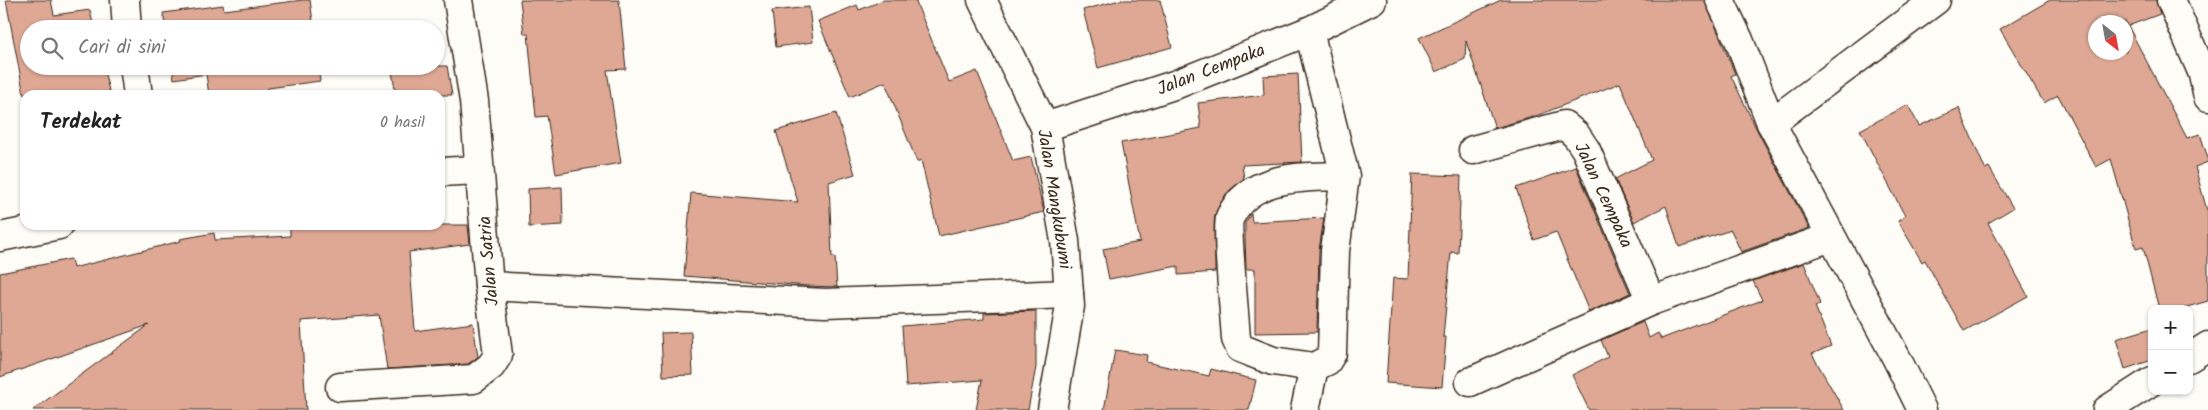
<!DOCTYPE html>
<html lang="id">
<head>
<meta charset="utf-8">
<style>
	:root { --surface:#fff; --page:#f6f6f6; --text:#222; --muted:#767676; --line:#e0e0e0 }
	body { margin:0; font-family:Kalam,sans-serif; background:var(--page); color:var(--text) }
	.controls { position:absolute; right:15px; bottom:15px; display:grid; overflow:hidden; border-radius:10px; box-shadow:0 1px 4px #0004 }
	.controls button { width:45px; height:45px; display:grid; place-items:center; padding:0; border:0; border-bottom:1px solid var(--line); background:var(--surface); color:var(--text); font:25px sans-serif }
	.compass { position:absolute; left:2088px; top:15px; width:45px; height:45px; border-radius:50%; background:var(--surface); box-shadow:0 1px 4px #0004; rotate:149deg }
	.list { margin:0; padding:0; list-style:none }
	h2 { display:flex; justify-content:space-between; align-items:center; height:65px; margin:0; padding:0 20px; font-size:21px }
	h2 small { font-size:16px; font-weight:400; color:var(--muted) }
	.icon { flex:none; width:28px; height:28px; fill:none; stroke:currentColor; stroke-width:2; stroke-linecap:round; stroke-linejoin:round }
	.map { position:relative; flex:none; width:2208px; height:410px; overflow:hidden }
	.search { position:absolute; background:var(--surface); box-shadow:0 1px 4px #0004; left:20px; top:20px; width:425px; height:55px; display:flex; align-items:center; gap:12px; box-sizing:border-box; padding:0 18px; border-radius:28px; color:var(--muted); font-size:19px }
	.panel { position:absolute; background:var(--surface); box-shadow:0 1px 4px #0004; left:20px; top:90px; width:425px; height:140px; border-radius:15px }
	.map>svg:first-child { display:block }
	.building { fill:#dea895; stroke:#3b2a1e; fill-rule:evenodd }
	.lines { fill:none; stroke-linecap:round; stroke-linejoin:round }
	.minor-casing { stroke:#3b2a1e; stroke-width:31 }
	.tertiary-casing { stroke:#3b2a1e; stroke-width:31 }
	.minor { stroke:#fdfcf7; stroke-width:28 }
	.tertiary { stroke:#fdfcf7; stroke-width:28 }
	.labels { text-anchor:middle; stroke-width:4; stroke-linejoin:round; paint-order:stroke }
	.street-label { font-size:18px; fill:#3b2a1e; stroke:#fdfcf7 }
</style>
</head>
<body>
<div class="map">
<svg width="2208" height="410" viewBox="0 0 2208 410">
	<rect width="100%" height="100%" fill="#fdfcf7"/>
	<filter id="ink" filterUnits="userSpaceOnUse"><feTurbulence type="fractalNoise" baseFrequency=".02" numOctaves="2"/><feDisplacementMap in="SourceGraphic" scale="10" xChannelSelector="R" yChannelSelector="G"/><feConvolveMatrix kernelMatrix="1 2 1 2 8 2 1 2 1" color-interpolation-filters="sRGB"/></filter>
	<g filter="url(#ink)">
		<g class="building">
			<polygon points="6,0 51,0 54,15 90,10 94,29 29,29 29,66 103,66 110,95 24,95"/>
			<polygon points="303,0 310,0 314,29 166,29 163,13 223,5 224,10"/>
			<polygon points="520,0 619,0 626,69 607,70 621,163 556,174 547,116 536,117 528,34 524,34"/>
			<polygon points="884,0 915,0 949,82 977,71 1013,161 1031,157 1044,212 939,236 921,160 917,162 885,82 850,97 818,21 857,5 859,10"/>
			<polygon points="1120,0 1160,0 1172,47 1098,68 1083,10"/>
			<polygon points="1501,0 1705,0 1735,74 1731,76 1757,130 1809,228 1741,252 1731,230 1679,247 1666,206 1634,222 1615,179 1652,160 1620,83 1536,116 1495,128 1466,41 1465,59 1436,72 1419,38"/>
			<path d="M2050 0H2156L2160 14 2128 26 2187 138 2200 134 2208 158V162L2195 167 2208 214V301L2180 309H2159L2143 247 2136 249 2111 159 2096 167 2058 95 2044 103 2000 29ZM2096 22H2126V52H2096Z"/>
			<polygon points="809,7 813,42 776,47 772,11"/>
			<polygon points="172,66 318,66 320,81 268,88 269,95 209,95 206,74 174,79"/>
			<polygon points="391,66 447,66 452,95 396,95"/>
			<polygon points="1298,74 1302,162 1242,165 1244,178 1226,194 1215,215 1215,272 1178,275 1178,266 1109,279 1103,249 1140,242 1121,143 1201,128 1198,103 1264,95 1263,76"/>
			<polygon points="1908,105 1919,126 1959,108 1985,169 1989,167 2013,208 1988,223 2028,296 1964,331 1925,260 1922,262 1898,221 1905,216 1860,130"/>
			<polygon points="836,113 855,174 829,182 832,257 835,257 837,287 808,286 684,276 691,193 798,202 776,131"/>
			<polygon points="1576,167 1630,293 1589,312 1556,232 1534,240 1516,188"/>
			<polygon points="1412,174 1461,176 1458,253 1451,252 1443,337 1446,337 1442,387 1386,383 1393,278 1408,279"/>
			<polygon points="562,187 563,225 529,227 528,189"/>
			<polygon points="1251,214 1252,222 1324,218 1319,250 1317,332 1255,333 1255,269 1246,269 1245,237 1245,223"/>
			<polygon points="290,225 468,225 470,244 409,252 415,331 473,323 478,357 468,364 387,369 379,315 301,321 306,410 33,410 149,325 0,377 0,273 71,259 73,268 181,241 180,239 214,233 215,240 290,236"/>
			<polygon points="1804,263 1820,304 1815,306 1831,346 1812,354 1844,410 1589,410 1572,375 1608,357 1601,340 1643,322 1649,338 1658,333 1661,339 1762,300 1753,281"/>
			<polygon points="1036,311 1036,367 1028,410 976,410 982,380 906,386 902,326 984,319 984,313"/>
			<polygon points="2152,328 2152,360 2125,369 2116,339"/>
			<polygon points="691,332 693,375 663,376 661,333"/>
			<polygon points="1115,350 1147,355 1146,362 1209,376 1211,369 1256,380 1249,410 1104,410"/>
		</g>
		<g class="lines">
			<defs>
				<g id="minor">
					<polyline points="125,0 127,29"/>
					<polyline points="1720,0 1739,40 1771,123 1897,359 1922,410"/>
					<polyline points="2171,0 2203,74 2208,97"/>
					<path d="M1309 31 1345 176C1305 177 1250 174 1230 217 1226 225 1235 322 1236 339L1240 348 1273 361 1314 367 1327 361 1332 353 1335 251 1345 176"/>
					<polyline points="134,66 138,95"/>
					<polyline points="1771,123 1936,0"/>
					<polyline points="1045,127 1177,84 1309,31 1372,0"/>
					<polyline points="1473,150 1564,125 1576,135 1586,150 1651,301"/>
					<polyline points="440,172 479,170"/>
					<polyline points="0,237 59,225"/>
					<polyline points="489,286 825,303 1069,294"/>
					<polyline points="2189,358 2208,346"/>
					<polyline points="1470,382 1651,301 1831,237"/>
					<polyline points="340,387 474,379 491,366 498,355 489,286 474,101 458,0"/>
					<polyline points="1305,410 1314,367"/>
					<polyline points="2107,410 2152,381"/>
				</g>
				<polyline id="tertiary" points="982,0 1045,127 1065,241 1070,306 1052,410"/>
			</defs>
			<use href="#minor" class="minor-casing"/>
			<use href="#tertiary" class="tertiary-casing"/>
			<use href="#minor" class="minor"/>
			<use href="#tertiary" class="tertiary"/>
		</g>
	</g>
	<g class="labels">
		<g class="street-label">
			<text transform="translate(1211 69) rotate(-21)" y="6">Jalan Cempaka</text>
			<text transform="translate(1604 195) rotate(65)" y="6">Jalan Cempaka</text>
			<text transform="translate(1055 199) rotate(81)" y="6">Jalan Mangkubumi</text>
			<text transform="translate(488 261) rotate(-95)" y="6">Jalan Satria</text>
		</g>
	</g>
</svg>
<div class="controls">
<button>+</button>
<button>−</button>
</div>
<svg class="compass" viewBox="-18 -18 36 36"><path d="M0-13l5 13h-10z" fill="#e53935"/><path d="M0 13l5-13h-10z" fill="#767676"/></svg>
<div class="search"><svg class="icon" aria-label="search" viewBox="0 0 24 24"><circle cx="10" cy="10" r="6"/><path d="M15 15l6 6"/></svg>Cari di sini</div>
<section class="panel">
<h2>Terdekat<small>0 hasil</small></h2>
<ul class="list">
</ul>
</section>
</div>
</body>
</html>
